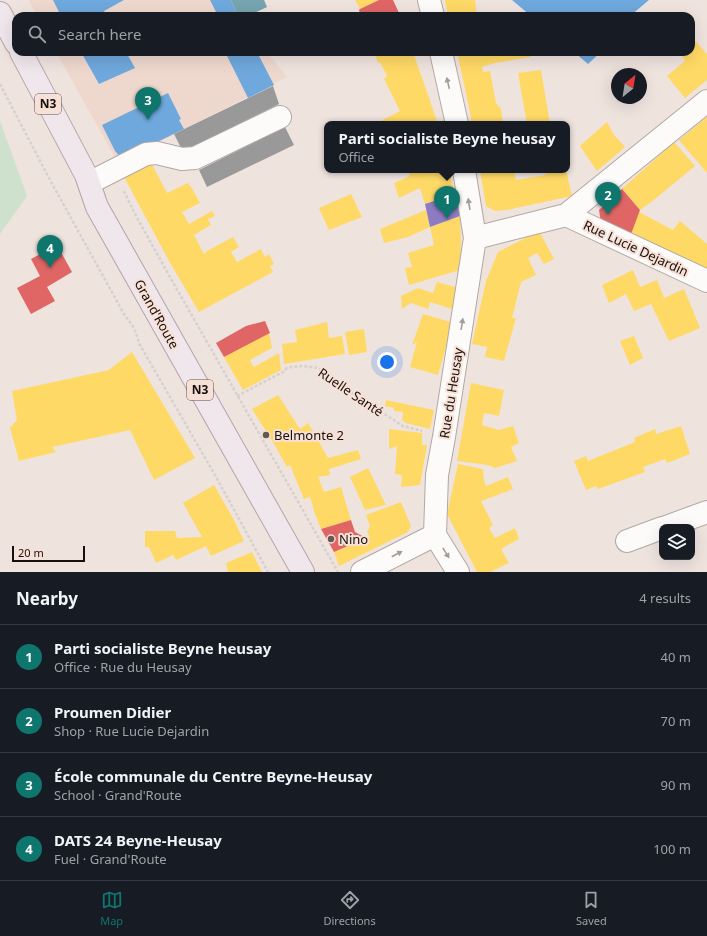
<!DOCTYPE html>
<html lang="en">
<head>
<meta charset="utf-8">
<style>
	:root { --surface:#171b24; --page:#242831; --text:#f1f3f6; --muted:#9ea1a6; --line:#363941; --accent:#0f766e }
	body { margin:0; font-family:"Noto Sans",sans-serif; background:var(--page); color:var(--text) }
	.controls { position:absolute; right:12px; bottom:12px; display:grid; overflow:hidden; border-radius:8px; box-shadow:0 4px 16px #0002 }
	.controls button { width:36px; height:36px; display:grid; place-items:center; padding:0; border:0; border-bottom:1px solid var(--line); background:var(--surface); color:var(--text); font:20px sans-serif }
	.compass { position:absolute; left:611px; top:68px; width:36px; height:36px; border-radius:50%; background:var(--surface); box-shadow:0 4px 16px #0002; rotate:30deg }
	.scale { position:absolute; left:12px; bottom:10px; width:73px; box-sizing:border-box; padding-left:4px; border:2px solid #18100d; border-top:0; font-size:11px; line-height:14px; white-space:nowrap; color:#18100d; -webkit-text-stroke:3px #f7e0d6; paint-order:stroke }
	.you { position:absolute; left:387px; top:362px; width:14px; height:14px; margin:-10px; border:3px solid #fff; border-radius:50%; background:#1a73e8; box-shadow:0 0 0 6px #1a73e833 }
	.badge { display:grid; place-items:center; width:26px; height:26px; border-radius:50%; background:var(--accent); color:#fff; font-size:13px; font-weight:700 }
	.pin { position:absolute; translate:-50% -33px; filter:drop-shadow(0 1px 2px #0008) }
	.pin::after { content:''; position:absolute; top:21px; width:14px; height:12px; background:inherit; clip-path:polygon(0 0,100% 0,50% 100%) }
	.popup { position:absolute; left:324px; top:121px; width:246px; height:52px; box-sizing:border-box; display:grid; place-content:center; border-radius:8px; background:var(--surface); filter:drop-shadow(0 1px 3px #0005); font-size:13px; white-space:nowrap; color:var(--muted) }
	.popup b { font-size:15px; color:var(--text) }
	.popup::after { content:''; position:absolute; left:50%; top:100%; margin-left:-8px; border:8px solid transparent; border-top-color:var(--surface) }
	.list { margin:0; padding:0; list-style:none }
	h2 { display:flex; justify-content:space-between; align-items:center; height:52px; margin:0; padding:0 16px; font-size:17px }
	h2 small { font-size:13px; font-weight:400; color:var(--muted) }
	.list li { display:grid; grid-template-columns:26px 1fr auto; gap:12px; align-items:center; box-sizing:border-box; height:64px; padding:0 16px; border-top:1px solid var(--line) }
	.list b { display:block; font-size:15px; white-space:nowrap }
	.list p { margin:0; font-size:13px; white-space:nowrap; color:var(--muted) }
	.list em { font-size:13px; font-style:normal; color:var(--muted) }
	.icon { flex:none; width:22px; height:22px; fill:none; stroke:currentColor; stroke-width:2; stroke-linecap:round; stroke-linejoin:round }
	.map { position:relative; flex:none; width:707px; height:572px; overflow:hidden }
	.search { position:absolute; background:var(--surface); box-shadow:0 4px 16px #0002; left:12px; right:12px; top:12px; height:44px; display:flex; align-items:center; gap:10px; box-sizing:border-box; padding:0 14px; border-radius:12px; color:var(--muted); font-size:15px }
	.sheet { height:308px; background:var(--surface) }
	nav { display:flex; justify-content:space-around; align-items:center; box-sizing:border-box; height:56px; border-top:1px solid var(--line); background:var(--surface); font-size:11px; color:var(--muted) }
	nav a { display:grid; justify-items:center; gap:2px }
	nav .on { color:var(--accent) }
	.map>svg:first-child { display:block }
	.built { fill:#eed8ce }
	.green { fill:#cee1cc }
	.homes { fill:#ffd966 }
	.shops { fill:#e06666 }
	.offices { fill:#8e7cc3 }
	.schools { fill:#6fa8dc }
	.public { fill:#76a5af }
	.industry { fill:#999 }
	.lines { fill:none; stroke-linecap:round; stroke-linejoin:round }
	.minor-casing { stroke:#b1a8a3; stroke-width:24 }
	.major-casing { stroke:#b4a3ab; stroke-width:24 }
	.path { stroke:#d5d1d0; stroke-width:2.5; stroke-dasharray:3 2; stroke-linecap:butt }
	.minor { stroke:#fdfbfa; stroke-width:22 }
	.major { stroke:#f0e7ec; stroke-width:22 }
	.oneway { fill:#a19d9b }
	.poi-dot { fill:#635a56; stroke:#f7e0d6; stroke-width:1.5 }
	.labels { text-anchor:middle; stroke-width:4; stroke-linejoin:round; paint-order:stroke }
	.shield { fill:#f7e0d6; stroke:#5b4e49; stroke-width:1 }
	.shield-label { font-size:12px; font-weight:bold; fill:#18100d }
	.street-label { font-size:13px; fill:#18100d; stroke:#f7e0d6 }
	.poi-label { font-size:13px; fill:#18100d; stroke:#f7e0d6; text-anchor:start }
</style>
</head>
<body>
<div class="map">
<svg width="707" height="572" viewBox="0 0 707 572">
	<rect width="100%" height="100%" fill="#efe3de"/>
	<g class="built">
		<polygon points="29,0 231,0 238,16 37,16"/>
		<polygon points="56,52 267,52 287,77 118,163"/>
	</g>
	<polygon class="green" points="0,121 27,196 0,234"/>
	<g class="homes">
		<polygon points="355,0 379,0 360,9"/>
		<polygon points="445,0 475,0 477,16 448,16"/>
		<polygon points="691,36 707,54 707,80 685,98 667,76 685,61 682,56 688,52 691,52"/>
		<polygon points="374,52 413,52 438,124 375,124 400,111 384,79 387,76 380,62 378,63"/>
		<polygon points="457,52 530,52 531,57 495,63 482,67 483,72 490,71 496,103 501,109 503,124 472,124 469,107"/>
		<polygon points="541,70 550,124 527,124 518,73"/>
		<polygon points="707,117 707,173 679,140"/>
		<polygon points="607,122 614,135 625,147 597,171 580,146"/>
		<polygon points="674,142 695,166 655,199 640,210 622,189"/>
		<polygon points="149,159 167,193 188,183 193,190 200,203 182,212 189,224 212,211 215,216 208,219 211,225 194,235 204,254 207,251 233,237 239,247 231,252 237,262 261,249 265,257 269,254 274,264 270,266 273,272 199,312 169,261 122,173"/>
		<polygon points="408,170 449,170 455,194 425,204 420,188 399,198 394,183 410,176"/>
		<polygon points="480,170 514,170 516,180 546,175 544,170 566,170 572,196 507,210 495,211 486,206"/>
		<polygon points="351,194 362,217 329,230 319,208"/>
		<polygon points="426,210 430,227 408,237 384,243 380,229"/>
		<polygon points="639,212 673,230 680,221 707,244 707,271 630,237"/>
		<polygon points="460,216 461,243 460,270 409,285 405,268 412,267 408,253 434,245 430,227"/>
		<polygon points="539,231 554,259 544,264 537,253 528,258 536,275 521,282 512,318 516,318 504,361 485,357 487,347 472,344 486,281 498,252"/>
		<polygon points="633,270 640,287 657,280 664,298 684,289 700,328 669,341 651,304 634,311 626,294 609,303 602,285"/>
		<polygon points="437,282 459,288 455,310 430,302 428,309 411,303 402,309 401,296 418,288 433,293"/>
		<polygon points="423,314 454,323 445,350 438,375 410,367 417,342 412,345"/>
		<polygon points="327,322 329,338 342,336 345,354 284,364 282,344 297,342 295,330"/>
		<polygon points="364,329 367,352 349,355 345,332"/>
		<polygon points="269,333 272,348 250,360 254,367 279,353 281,370 243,390 224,357"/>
		<polygon points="634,336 643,358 630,365 620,341"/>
		<polygon points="132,352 195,458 154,480 130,430 52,447 56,452 19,461 10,428 17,420 12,391 109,370"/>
		<polygon points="471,383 504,390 499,416 484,413 482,425 499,430 513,426 519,443 511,447 517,461 495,468 488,465 457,461"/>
		<polygon points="278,395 300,429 308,423 328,458 358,450 361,459 329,469 330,475 318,477 324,492 341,487 351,520 321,529 315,514 310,497 304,499 290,465 287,467 273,442 252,409"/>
		<polygon points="386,400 434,410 430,429 406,423 402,420 403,412 394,411 394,408 385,406"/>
		<polygon points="681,426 690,454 667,463 665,459 643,467 645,472 598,489 596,486 586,490 574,461 586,456 588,461 635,442 634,438 655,429 656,434"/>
		<polygon points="389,429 422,433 422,445 427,445 420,485 401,487 402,475 395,474 397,446 389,449"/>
		<polygon points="458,464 483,469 484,481 486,486 508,477 513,489 481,501 493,525 489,528 495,538 515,528 519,539 501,549 509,563 490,572 477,572 447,514"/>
		<polygon points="368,468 386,505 365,510 350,477"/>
		<polygon points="214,485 235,522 244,541 211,556 206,546 176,560 173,555 156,563 149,547 145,547 145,531 175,531 177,538 202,537 183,503"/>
		<polygon points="401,502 411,526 408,532 339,566 334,552 370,537 367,532 370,526 366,515"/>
		<polygon points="252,552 262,572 228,572 226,563"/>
	</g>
	<g class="shops">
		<polygon points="379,0 393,0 399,13 391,16 361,16 359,10 360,9"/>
		<polygon points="622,189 640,210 630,237 601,223 599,210"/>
		<polygon points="57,245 72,272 47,287 55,301 31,314 17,288 40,276 31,259"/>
		<polygon points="265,321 270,333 224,357 216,343 246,326"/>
		<polygon points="351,520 355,532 366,538 334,552 321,529"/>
	</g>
	<polygon class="offices" points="455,194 460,216 430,227 425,204"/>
	<g class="schools">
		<polygon points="53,0 124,0 104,11 107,16 61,16"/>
		<polygon points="210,0 231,0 238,16 218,16"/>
		<polygon points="512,0 649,0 630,16 531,16"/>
		<polygon points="81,52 126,52 135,68 99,84"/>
		<polygon points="225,52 257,52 274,85 248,98"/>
		<polygon points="574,52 601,52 588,64"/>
		<polygon points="168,93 181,119 179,120 184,129 122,159 115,151 102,125"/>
	</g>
	<polygon class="public" points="231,0 264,0 267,7 248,16 238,16"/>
	<g class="industry">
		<polygon points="273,86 279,104 183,152 174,134"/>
		<polygon points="285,127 294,145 207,187 199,170"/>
	</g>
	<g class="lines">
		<defs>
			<g id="minor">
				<polyline points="429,0 433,16"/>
				<polyline points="441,52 457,124"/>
				<polyline points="89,183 146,154 157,153 182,159 195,158 280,117"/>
				<polyline points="566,215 707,281"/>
				<polyline points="475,238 566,215 707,101"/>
				<polyline points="666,527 707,512"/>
				<polyline points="435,535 458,572"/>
				<polyline points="627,541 662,528"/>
				<polyline points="362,572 435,535 437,475 444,437 475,238 464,170"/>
			</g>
			<g id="major">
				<polyline points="0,13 16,43"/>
				<polyline points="21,52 86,175 97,207 303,572"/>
			</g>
		</defs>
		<use href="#minor" class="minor-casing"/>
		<use href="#major" class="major-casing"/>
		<g class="path">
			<polyline points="0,84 50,180 124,314 134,328 140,345 215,475 268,572"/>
			<polyline points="124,191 134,212 166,270 338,572"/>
			<polyline points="237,396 283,372 287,368 292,367 303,366 319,368 332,379 361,399 403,426 422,431"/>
		</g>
		<use href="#minor" class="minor"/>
		<use href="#major" class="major"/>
	</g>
	<defs><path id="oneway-solid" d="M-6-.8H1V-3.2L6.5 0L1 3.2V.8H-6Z"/></defs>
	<g class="oneway">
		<use href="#oneway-solid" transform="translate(448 83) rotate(-103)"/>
		<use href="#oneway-solid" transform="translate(469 204) rotate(-99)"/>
		<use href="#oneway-solid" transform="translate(462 324) rotate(-81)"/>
		<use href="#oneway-solid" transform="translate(446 553) rotate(58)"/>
		<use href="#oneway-solid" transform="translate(397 554) rotate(-28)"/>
	</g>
	<g class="poi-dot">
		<circle cx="266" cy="435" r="4"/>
		<circle cx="331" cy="539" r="4"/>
	</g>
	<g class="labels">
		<g class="shield">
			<rect x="35" y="94" width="26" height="20" rx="3"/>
			<rect x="187" y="380" width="26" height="20" rx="3"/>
		</g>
		<g class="shield-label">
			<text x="48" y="108">N3</text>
			<text x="200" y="394">N3</text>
		</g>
		<g class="street-label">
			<text transform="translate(636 248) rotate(25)" y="5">Rue Lucie Dejardin</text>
			<text transform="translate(157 314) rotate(61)" y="5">Grand'Route</text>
			<text transform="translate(351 392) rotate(34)" y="5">Ruelle Santé</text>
			<text transform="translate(451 393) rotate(-81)" y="5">Rue du Heusay</text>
		</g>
		<g class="poi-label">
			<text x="274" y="440">Belmonte 2</text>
			<text x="339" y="544">Nino</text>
		</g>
	</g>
</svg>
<div class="controls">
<button><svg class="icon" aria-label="layers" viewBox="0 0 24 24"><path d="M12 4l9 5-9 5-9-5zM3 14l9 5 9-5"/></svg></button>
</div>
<svg class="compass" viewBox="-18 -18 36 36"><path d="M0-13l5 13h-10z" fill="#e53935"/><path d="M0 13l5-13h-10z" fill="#9ea1a6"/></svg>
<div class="scale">20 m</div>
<div class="you"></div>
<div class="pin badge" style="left:447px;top:219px">1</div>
<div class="popup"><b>Parti socialiste Beyne heusay</b>Office</div>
<div class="pin badge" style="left:608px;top:215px">2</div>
<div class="pin badge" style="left:148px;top:120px">3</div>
<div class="pin badge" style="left:50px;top:268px">4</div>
<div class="search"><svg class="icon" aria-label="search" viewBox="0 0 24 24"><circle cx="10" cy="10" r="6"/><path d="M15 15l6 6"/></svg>Search here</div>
</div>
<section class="sheet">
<h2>Nearby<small>4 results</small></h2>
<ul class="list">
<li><span class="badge">1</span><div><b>Parti socialiste Beyne heusay</b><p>Office · Rue du Heusay</p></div><em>40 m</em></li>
<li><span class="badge">2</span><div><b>Proumen Didier</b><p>Shop · Rue Lucie Dejardin</p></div><em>70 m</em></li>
<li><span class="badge">3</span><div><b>École communale du Centre Beyne-Heusay</b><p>School · Grand'Route</p></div><em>90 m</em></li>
<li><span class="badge">4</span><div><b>DATS 24 Beyne-Heusay</b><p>Fuel · Grand'Route</p></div><em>100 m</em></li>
</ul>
</section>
<nav>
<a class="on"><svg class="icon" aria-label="map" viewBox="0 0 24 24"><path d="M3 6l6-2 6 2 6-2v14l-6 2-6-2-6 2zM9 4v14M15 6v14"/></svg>Map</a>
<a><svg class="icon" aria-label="directions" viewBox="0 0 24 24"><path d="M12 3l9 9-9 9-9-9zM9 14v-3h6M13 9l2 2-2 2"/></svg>Directions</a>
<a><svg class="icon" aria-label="saved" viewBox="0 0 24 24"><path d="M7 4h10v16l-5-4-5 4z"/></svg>Saved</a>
</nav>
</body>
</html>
